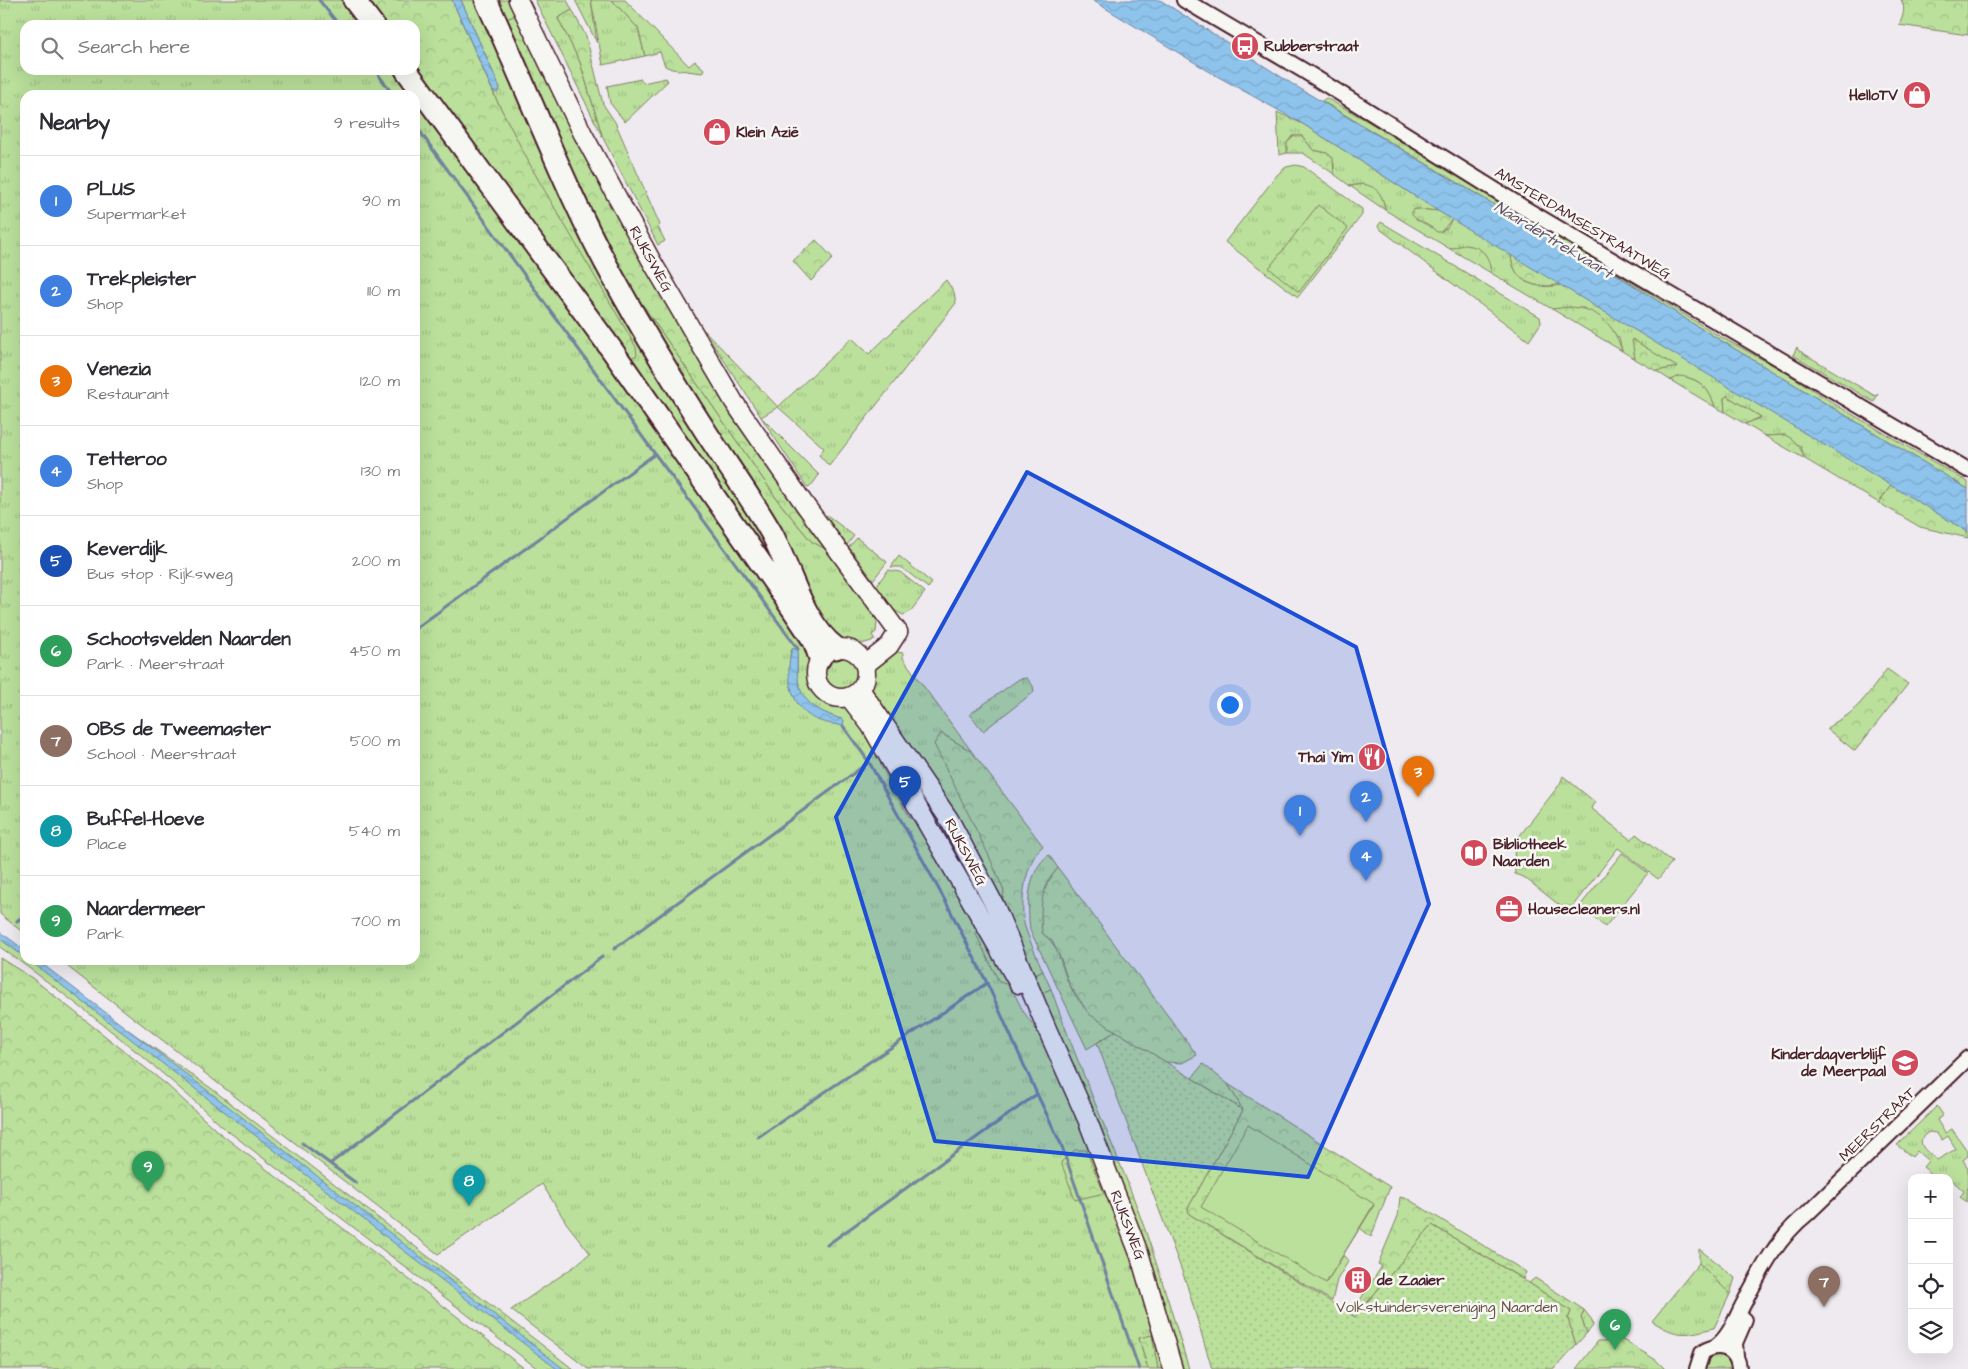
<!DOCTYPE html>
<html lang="en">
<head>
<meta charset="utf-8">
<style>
	:root { --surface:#fff; --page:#f7f7f7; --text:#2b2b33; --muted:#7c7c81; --line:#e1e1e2; --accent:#111827 }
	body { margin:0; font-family:"Architects Daughter",sans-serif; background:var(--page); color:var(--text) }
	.controls { position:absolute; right:15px; bottom:15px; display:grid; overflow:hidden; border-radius:10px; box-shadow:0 5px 20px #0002 }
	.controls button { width:45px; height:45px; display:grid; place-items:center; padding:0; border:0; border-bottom:1px solid var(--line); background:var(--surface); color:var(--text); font:25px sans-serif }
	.you { position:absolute; left:1229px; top:704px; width:18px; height:18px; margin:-12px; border:4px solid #fff; border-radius:50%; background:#1a73e8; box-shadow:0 0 0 8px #1a73e833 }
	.badge { display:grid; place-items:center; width:32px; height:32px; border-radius:50%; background:var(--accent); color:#fff; font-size:16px; font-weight:700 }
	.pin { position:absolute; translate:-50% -41px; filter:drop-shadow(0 1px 2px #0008) }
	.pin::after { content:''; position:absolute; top:26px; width:18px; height:15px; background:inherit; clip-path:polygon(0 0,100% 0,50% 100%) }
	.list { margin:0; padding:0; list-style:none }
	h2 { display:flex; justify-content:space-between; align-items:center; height:65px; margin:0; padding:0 20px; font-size:21px }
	h2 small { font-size:16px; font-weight:400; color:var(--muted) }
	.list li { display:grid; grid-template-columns:32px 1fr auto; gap:15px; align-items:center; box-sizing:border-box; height:90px; padding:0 20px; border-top:1px solid var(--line) }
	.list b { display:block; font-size:19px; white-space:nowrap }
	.list p { margin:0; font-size:16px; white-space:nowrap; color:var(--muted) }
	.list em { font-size:16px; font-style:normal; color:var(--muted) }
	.icon { flex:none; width:28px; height:28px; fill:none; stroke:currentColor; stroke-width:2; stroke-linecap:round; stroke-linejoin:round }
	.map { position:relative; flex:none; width:1968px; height:1369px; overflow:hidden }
	.search { position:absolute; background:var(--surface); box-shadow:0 5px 20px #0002; left:20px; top:20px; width:400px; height:55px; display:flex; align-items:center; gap:12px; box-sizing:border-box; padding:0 18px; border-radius:15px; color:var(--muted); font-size:19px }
	.panel { position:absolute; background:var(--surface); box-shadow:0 5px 20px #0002; left:20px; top:90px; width:400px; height:875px; border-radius:15px }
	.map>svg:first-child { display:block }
	.grass { fill:url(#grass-tufts); stroke:#828063; fill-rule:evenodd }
	.forest { fill:url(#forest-crowns); stroke:#828063 }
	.garden { fill:url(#garden-dots); stroke:#828063 }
	.pitch { fill:#bae09b; stroke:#828063 }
	.water { fill:url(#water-waves); stroke:#73829f }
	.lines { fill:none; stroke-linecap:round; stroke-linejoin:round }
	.stream { stroke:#73829f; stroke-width:3 }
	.minor-casing { stroke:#4a1f2b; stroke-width:18 }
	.major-casing { stroke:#4a1f2b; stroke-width:21 }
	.highway-casing { stroke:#4a1f2b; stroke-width:25 }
	.minor { stroke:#f6f6f2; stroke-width:14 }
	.major { stroke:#f6f6f2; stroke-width:18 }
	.highway { stroke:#f6f6f2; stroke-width:21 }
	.marked { fill:#1d4ed8; fill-opacity:0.2; stroke:#1d4ed8; stroke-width:4; stroke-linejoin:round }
	.labels { text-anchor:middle; stroke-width:5; stroke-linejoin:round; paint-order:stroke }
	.poi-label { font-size:15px; font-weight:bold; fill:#4a1f2b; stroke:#f6f6f2; text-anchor:start }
	.street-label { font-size:15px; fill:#4a1f2b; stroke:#f6f6f2 }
	.park-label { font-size:15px; fill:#664f47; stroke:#f6f6f2 }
	.water-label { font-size:16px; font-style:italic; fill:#5e5165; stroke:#f6f6f2 }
</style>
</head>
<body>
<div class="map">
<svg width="1968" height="1369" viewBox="0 0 1968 1369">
	<defs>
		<pattern id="grass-tufts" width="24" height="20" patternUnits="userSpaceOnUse" patternTransform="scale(1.25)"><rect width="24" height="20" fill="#bae09b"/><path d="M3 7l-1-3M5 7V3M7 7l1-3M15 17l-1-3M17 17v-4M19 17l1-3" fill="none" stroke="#a1c086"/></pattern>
		<pattern id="forest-crowns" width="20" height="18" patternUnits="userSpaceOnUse" patternTransform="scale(1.25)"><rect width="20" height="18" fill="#bae09b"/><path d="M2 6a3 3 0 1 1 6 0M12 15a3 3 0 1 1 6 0" fill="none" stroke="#a1c086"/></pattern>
		<pattern id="garden-dots" width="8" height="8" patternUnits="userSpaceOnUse" patternTransform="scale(1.25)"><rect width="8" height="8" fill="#bae09b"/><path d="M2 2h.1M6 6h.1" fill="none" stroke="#a1c086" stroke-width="1.8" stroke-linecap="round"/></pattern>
		<pattern id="water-waves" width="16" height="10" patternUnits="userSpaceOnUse" patternTransform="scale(1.25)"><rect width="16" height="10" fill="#8ec4ec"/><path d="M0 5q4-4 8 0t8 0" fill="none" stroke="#7ca8cb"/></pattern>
	</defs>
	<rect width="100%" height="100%" fill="#eeeaf0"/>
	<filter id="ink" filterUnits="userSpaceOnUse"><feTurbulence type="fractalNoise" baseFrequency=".02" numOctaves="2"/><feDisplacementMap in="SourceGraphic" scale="10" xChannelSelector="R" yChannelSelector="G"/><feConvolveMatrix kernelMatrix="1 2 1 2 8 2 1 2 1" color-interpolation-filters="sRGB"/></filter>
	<g filter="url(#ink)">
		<g class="grass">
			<path d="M0 0H343L362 25H25V70H397L806 637C808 645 812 656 812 664 811 692 819 699 845 704L879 753 881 766 909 816 928 835 980 928 975 932 1010 985 1023 1011 1044 1040 1109 1193 1148 1306 1165 1369H1158L1152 1336 1139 1338 1148 1369H588L511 1310 575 1266 590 1253 567 1224 542 1184 438 1254 59 960H415V95H25V934L0 914ZM792 649H798C794 695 801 706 844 720L803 710 790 654Z"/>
			<polygon points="461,0 478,0 515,83 758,519 796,598 627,360 497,101 493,91 497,93 500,88"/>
			<polygon points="498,0 511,0 518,14 507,19"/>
			<polygon points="535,0 567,0 572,10 558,18 580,62 603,138"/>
			<polygon points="591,0 612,0 638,28 645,56 603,65"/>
			<polygon points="666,78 668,81 625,122 610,103 607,86 641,79 643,83"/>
			<polygon points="1326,98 1364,119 1721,337 1782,370 1838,406 1968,482 1968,489 1695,325 1600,264 1583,258 1322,101"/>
			<path d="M1277 112 1303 124 1438 211 1417 209 1416 220 1429 224 1437 232 1447 228 1452 219 1511 254C1513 283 1536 290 1561 285L1891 485 1879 503 1805 459 1801 447 1785 435 1765 436 1745 424 1761 417 1727 396 1724 398 1725 412 1715 407C1708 385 1694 372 1670 380L1656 371 1676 367 1634 350 1635 359 1622 351 1619 338 1584 308 1552 309 1491 273 1490 263 1463 245 1450 249 1385 210 1384 203 1363 184 1350 186 1334 174V164L1327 153 1313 150 1302 136H1292L1287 143V153L1279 155Z"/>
			<polygon points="1296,165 1304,167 1362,209 1362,215 1298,297 1225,242 1277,175 1286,167"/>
			<polygon points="1381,222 1540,317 1541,323 1529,341 1380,229 1378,226"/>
			<polygon points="946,280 954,292 956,303 829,466 819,455 824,448 778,407 852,338 869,354"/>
			<polygon points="633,291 779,502 811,541 831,552 877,621 876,632 872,635 875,640 858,645 834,640 727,447"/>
			<polygon points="1797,347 1798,350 1875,396 1878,394 1874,402 1793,355"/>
			<polygon points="827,515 854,536 847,545 826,516"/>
			<polygon points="857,538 887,562 873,580 849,547"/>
			<polygon points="899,556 932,583 928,588 901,567 891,567"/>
			<polygon points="888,570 900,572 925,592 910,612 903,615 894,610 876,586"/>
			<polygon points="897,652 903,653 903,658 910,668 972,752 941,733 1004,891 1001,910 869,687 874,667"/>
			<circle cx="841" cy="673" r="19"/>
			<polygon points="1027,678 1033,686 1034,692 983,731 970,714 1019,679"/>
			<polygon points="1563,776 1595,802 1591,808 1631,840 1636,834 1672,862 1658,879 1618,848 1568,912 1525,878 1515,874 1514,843 1560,784"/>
			<path d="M1049 855 1058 868 1047 882 1042 933C1062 948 1059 964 1069 984 1080 1007 1095 1018 1116 1031L1087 1049 1030 930C1027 906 1027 870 1049 855Z"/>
			<path d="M0 939 25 957V960H29L212 1089 573 1369H538L224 1128C154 1063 78 1003 0 947Z"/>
			<polygon points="1043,971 1051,989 1039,994 1031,977"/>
			<polygon points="1203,1064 1228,1084 1243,1110 1192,1078"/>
			<path d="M1937 1106 1943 1115 1937 1120 1945 1133 1952 1129 1968 1152V1156L1963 1160 1968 1168 1967 1202 1960 1197 1964 1191 1949 1178H1937L1923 1167 1928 1161 1917 1151 1912 1157 1897 1145ZM1929 1132 1936 1133 1942 1140 1948 1136 1956 1149 1937 1160C1927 1152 1912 1142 1929 1132Z"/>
			<path d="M1699 1263 1730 1294 1714 1328C1686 1335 1678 1338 1652 1321Z"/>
			<polygon points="1584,1310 1592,1320 1593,1326 1587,1333 1581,1318"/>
			<polygon points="1717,1353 1729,1360 1731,1369 1704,1369 1706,1360"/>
		</g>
		<g class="forest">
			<polygon points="367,0 452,0 497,101 535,174 636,347 637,355 627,360 415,64 415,25 386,25"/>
			<polygon points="575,0 591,0 597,43"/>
			<polygon points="612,0 625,0 689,66 695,61 704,69 702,73 672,69 665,66 660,52 645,56 638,28"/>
			<path d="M1901 0H1968V35L1899 25C1903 17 1906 8 1901 0Z"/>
			<polygon points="572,10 586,36 603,104 615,122 660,225 658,227 665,241 658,245 603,138 580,62 558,18"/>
			<polygon points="518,14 831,552 811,541 779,502 633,291 565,158 507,19"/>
			<polygon points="1293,136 1302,136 1313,150 1327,153 1333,158 1334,174 1303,153 1287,153 1287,143"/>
			<path d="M1363 184C1378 187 1383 195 1385 210L1350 186Z"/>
			<polygon points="1318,205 1348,228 1299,292 1269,268"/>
			<path d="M1417 209 1438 211 1452 219 1441 232H1437C1429 224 1418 222 1412 215V210Z"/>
			<polygon points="816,240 833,258 811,281 793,261"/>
			<path d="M1463 245C1482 246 1489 254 1491 273L1450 249Z"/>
			<path d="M1511 254 1561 284C1536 290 1513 283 1511 254Z"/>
			<path d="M1569 307C1598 308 1614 324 1622 351L1552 309Z"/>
			<polygon points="704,330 778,407 761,417 819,475 811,486 807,487"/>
			<polygon points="1632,339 1677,367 1656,371 1635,359"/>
			<path d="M1680 376C1700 379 1709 388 1715 407L1670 380Z"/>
			<polygon points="1727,396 1761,417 1745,424 1725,412 1724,398"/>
			<path d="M1785 435C1796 440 1800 447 1805 459L1765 436Z"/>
			<polygon points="1891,485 1968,532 1968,538 1920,527 1879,503"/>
			<path d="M1887 669 1908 684 1855 751 1827 729C1834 721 1842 720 1850 713 1864 701 1875 685 1887 669Z"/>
			<path d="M941 733 972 752 1043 846C1025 860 1019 906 1025 927 1030 942 1037 957 1043 971L1031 977 1001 910 1004 891 989 856 934 744Z"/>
			<path d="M1058 868 1197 1055 1182 1063 1165 1062 1089 1014 1069 984 1061 959 1052 941 1042 933C1040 907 1040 889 1058 868Z"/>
			<polygon points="980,928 1010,985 999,982 975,932"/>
			<polygon points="0,958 32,978 167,1085 217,1131 525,1369 0,1369"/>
			<path d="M1051 989C1074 1054 1101 1117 1127 1181 1151 1242 1170 1306 1189 1369H1177L1039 994Z"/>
			<polygon points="1228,1084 1390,1187 1371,1237 1360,1228 1374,1205 1326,1283 1343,1256 1349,1260 1337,1280 1332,1301 1189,1214 1188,1208 1192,1201 1243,1110"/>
			<polygon points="1075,1150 1086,1150 1104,1193 1075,1200 1061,1162"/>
			<polygon points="1400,1197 1408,1199 1526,1272 1523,1279 1432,1225 1355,1317 1351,1314 1382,1266 1378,1264 1398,1216"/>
			<polygon points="1699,1249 1735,1278 1730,1294 1699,1263"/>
			<polygon points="1535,1278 1584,1310 1581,1318 1587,1333 1576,1345 1568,1319 1571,1311 1529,1283"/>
			<polygon points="1152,1335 1158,1369 1148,1369 1139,1338"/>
			<polygon points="1623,1340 1656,1360 1665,1369 1576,1369 1598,1341"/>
		</g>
		<polygon class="garden" points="1116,1031 1243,1110 1192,1201 1188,1208 1189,1214 1355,1317 1432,1225 1529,1283 1571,1311 1568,1319 1576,1345 1554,1369 1212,1369 1186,1282 1097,1043"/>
		<g class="pitch">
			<polygon points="1622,853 1648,873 1605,927 1580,906"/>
			<polygon points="1248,1125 1374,1204 1326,1283 1201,1207"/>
		</g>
		<g class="water">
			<polygon points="452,0 461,0 500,88 499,91 493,91"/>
			<polygon points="1092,0 1160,0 1294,85 1583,258 1600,264 1695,325 1968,489 1968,532 1438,211 1303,124 1215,75"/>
			<path d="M792 649H798C794 692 802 707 844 720L843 726C836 724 828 724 820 721 791 712 784 675 792 649Z"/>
			<polygon points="0,932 25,950 25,957 0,939"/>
			<polygon points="29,960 37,960 220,1100 564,1369 557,1369 523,1343"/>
		</g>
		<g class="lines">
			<g class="stream">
				<polyline points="319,0 339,25"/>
				<polyline points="375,70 393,95"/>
				<polyline points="415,125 655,454"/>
				<polyline points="415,629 655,454 798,649"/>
				<polyline points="843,726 869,762 948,906 987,983 1037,1094"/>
				<polyline points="17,921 25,915"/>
				<polyline points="614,949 869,762"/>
				<polyline points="758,1137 987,983"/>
				<polyline points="302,1143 356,1183"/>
				<polyline points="331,1163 602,957"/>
				<polyline points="827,1245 1037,1094 1061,1144 1139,1369"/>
			</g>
			<defs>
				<g id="minor">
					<polyline points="1184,0 1306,72 1524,208 1968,470"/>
					<path d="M1715 1347C1730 1337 1736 1317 1745 1301 1762 1268 1778 1237 1808 1213L1968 1058"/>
					<polyline points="1736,1357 1735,1343 1745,1320"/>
					<path d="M1697 1369 1702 1353C1718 1341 1738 1348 1739 1369"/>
				</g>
				<g id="major">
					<polyline points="518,0 583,134 651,260 734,402 805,505 898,632"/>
					<circle cx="841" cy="673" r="25"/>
					<polyline points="865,665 889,646 898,632"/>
					<polyline points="860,689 949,819 995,906 1047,1029 1087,1119 1140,1256 1173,1369"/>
					<polyline points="849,697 871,726 1019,984"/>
				</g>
				<g id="highway">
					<polyline points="354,0 373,25"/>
					<path d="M486 0C529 92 564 188 613 277 642 330 674 382 706 432 728 466 752 499 772 534 790 568 803 624 836 648"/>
					<polyline points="406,70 612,350 792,608 814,641 820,658"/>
				</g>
			</defs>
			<use href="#minor" class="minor-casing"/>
			<use href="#major" class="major-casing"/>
			<use href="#highway" class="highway-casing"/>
			<use href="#minor" class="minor"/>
			<use href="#major" class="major"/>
			<use href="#highway" class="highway"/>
		</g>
	</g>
	<path class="marked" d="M1027 472 1356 647 1429 904 1308 1177 935 1141 836 817Z"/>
	<defs>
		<symbol id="bus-disc" viewBox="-11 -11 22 22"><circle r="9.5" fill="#d1495b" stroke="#f6f6f2"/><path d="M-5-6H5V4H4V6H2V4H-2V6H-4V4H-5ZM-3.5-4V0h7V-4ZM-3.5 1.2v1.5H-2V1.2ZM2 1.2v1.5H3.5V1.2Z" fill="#fff"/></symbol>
		<symbol id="shop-disc" viewBox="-11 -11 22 22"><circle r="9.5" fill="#d1495b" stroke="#f6f6f2"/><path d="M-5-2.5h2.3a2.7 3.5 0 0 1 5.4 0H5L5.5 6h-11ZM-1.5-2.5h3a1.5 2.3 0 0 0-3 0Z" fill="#fff"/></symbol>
		<symbol id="restaurant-disc" viewBox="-11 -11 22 22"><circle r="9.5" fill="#d1495b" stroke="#f6f6f2"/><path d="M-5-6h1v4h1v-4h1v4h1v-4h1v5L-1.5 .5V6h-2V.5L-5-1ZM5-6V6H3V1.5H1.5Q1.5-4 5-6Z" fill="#fff"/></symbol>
		<symbol id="library-disc" viewBox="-11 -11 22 22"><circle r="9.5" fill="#d1495b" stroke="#f6f6f2"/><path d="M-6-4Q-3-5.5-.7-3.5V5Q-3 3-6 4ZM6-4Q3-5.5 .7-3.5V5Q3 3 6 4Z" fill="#fff"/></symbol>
		<symbol id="office-disc" viewBox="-11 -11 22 22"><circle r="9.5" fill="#d1495b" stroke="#f6f6f2"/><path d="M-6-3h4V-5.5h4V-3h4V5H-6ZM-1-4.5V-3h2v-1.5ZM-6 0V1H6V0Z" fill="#fff"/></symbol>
		<symbol id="school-disc" viewBox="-11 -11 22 22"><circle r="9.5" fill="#d1495b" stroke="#f6f6f2"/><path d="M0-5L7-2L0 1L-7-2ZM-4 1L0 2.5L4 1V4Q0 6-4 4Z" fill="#fff"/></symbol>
		<symbol id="building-disc" viewBox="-11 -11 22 22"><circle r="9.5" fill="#d1495b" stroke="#f6f6f2"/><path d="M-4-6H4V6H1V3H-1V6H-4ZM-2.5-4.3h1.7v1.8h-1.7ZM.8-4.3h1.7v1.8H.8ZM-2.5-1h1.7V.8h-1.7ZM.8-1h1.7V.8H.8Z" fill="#fff"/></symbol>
	</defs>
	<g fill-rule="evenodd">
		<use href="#bus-disc" x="1229" y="30" width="32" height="32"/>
		<use href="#shop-disc" x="1901" y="79" width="32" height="32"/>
		<use href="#shop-disc" x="701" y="116" width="32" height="32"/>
		<use href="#restaurant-disc" x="1356" y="741" width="32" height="32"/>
		<use href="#library-disc" x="1458" y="837" width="32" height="32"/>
		<use href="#office-disc" x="1493" y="893" width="32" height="32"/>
		<use href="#school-disc" x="1889" y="1047" width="32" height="32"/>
		<use href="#building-disc" x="1342" y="1264" width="32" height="32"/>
	</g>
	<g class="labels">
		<g class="poi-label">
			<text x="1264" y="51">Rubberstraat</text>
			<text x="1898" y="100" text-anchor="end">HelloTV</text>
			<text x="736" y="137">Klein Azië</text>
			<text x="1353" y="762" text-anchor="end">Thai Yim</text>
			<text x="1493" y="849">Bibliotheek<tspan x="1493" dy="17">Naarden</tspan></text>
			<text x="1528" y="914">Housecleaners.nl</text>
			<text x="1886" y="1059" text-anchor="end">Kinderdagverblijf<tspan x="1886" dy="17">de Meerpaal</tspan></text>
			<text x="1377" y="1285">de Zaaier</text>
		</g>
		<g class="street-label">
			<text transform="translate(1583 223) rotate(31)" y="5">AMSTERDAMSESTRAATWEG</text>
			<text transform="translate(651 259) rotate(61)" y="5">RIJKSWEG</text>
			<text transform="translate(966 852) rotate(62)" y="5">RIJKSWEG</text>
			<text transform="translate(1877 1124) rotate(-44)" y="5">MEERSTRAAT</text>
			<text transform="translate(1128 1225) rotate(69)" y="5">RIJKSWEG</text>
		</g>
		<g class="park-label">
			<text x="1447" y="1312">Volkstuindersvereniging Naarden</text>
		</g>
		<g class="water-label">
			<text transform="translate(1554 239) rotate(31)" y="6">Naardertrekvaart</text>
		</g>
	</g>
</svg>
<div class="controls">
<button>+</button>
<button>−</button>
<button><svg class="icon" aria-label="locate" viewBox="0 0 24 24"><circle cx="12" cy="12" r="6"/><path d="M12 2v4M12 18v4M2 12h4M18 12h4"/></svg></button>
<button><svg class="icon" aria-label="layers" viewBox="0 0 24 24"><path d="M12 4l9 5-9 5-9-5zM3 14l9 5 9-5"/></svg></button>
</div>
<div class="you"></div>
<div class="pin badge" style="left:1300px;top:836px;background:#3f7fe0">1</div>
<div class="pin badge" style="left:1366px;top:822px;background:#3f7fe0">2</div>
<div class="pin badge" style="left:1418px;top:797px;background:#e8710a">3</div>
<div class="pin badge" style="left:1366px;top:881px;background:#3f7fe0">4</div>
<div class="pin badge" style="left:905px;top:807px;background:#1a4fb4">5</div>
<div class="pin badge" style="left:1615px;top:1350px;background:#2e9e5b">6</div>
<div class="pin badge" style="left:1824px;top:1307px;background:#8d6e63">7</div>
<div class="pin badge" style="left:469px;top:1206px;background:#0f9aa8">8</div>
<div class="pin badge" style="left:148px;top:1192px;background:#2e9e5b">9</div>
<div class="search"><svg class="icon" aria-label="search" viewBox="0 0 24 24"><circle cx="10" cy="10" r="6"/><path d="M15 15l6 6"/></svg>Search here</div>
<section class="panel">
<h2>Nearby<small>9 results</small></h2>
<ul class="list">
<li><span class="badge" style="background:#3f7fe0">1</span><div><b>PLUS</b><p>Supermarket</p></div><em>90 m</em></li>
<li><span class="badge" style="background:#3f7fe0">2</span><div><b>Trekpleister</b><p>Shop</p></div><em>110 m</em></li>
<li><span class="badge" style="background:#e8710a">3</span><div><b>Venezia</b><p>Restaurant</p></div><em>120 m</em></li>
<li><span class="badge" style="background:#3f7fe0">4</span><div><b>Tetteroo</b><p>Shop</p></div><em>130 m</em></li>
<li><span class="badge" style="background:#1a4fb4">5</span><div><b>Keverdijk</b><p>Bus stop · Rijksweg</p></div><em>200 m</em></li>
<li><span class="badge" style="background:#2e9e5b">6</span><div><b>Schootsvelden Naarden</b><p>Park · Meerstraat</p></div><em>450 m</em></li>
<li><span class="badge" style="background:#8d6e63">7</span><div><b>OBS de Tweemaster</b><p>School · Meerstraat</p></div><em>500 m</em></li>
<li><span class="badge" style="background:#0f9aa8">8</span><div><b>Buffel-Hoeve</b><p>Place</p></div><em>540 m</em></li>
<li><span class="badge" style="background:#2e9e5b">9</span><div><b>Naardermeer</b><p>Park</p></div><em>700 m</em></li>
</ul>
</section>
</div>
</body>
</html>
